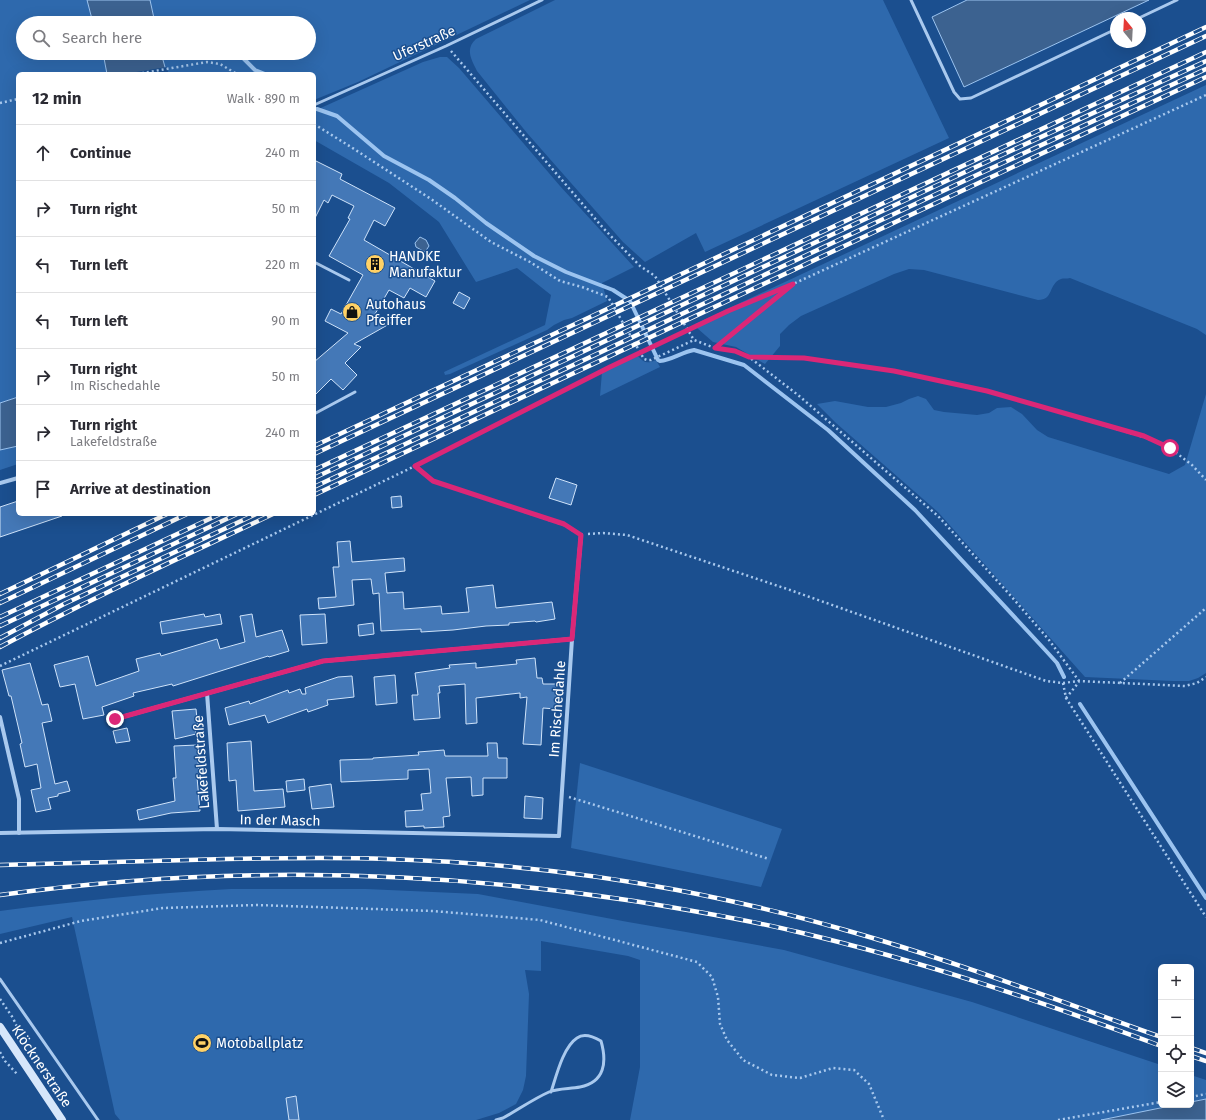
<!DOCTYPE html>
<html lang="en">
<head>
<meta charset="utf-8">
<style>
	:root { --surface:#fff; --page:#f2f2f3; --text:#2b2b33; --muted:#7c7c81; --line:#e1e1e2 }
	body { margin:0; font-family:"Fira Sans",sans-serif; background:var(--page); color:var(--text) }
	.controls { position:absolute; right:12px; bottom:12px; display:grid; overflow:hidden; border-radius:6px; box-shadow:0 4px 16px #0002 }
	.controls button { width:36px; height:36px; display:grid; place-items:center; padding:0; border:0; border-bottom:1px solid var(--line); background:var(--surface); color:var(--text); font:20px sans-serif }
	.compass { position:absolute; left:1110px; top:12px; width:36px; height:36px; border-radius:50%; background:var(--surface); box-shadow:0 4px 16px #0002; rotate:342deg }
	.stop { position:absolute; width:12px; height:12px; margin:-9px; border:3px solid #db2777; border-radius:50%; background:#fff }
	.stop.end { background:#db2777; border-color:#fff; box-shadow:0 1px 4px #0008 }
	.list { margin:0; padding:0; list-style:none }
	h2 { display:flex; justify-content:space-between; align-items:center; height:52px; margin:0; padding:0 16px; font-size:17px }
	h2 small { font-size:13px; font-weight:400; color:var(--muted) }
	.list li { display:grid; grid-template-columns:26px 1fr auto; gap:12px; align-items:center; box-sizing:border-box; height:56px; padding:0 16px; border-top:1px solid var(--line) }
	.list b { display:block; font-size:15px; white-space:nowrap }
	.list p { margin:0; font-size:13px; white-space:nowrap; color:var(--muted) }
	.list em { font-size:13px; font-style:normal; color:var(--muted) }
	.icon { flex:none; width:22px; height:22px; fill:none; stroke:currentColor; stroke-width:2; stroke-linecap:round; stroke-linejoin:round }
	.map { position:relative; flex:none; width:1206px; height:1120px; overflow:hidden }
	.search { position:absolute; background:var(--surface); box-shadow:0 4px 16px #0002; left:16px; top:16px; width:300px; height:44px; display:flex; align-items:center; gap:10px; box-sizing:border-box; padding:0 14px; border-radius:22px; color:var(--muted); font-size:15px }
	.panel { position:absolute; background:var(--surface); box-shadow:0 4px 16px #0002; left:16px; top:72px; width:300px; height:444px; border-radius:6px }
	.map>svg:first-child { display:block }
	.green { fill:#2e69ad }
	.water { fill:#3c6290; stroke:#9cc4f0 }
	.pier { fill:#1b4f8f }
	.lines { fill:none; stroke-linecap:round; stroke-linejoin:round }
	.stream { stroke:#9cc4f0; stroke-width:4 }
	.building { fill:#4478b7; stroke:#cfe3fa }
	.path { stroke:#a9c9ee; stroke-width:2.5; stroke-dasharray:2 3; stroke-linecap:butt }
	.service { stroke:#a9c9ee; stroke-width:3 }
	.minor { stroke:#a9c9ee; stroke-width:4 }
	.secondary { stroke:#d6e6fa; stroke-width:8 }
	.rail-casing { stroke:#fff; stroke-width:4.5 }
	.rail { stroke:#1b4f8f; stroke-width:3; stroke-dasharray:9; stroke-linecap:butt }
	.path-bridge { stroke:#a9c9ee; stroke-width:2.5; stroke-dasharray:2 3; stroke-linecap:butt }
	.route { stroke:#db2777; stroke-width:5 }
	.labels { text-anchor:middle; stroke-width:3; stroke-linejoin:round; paint-order:stroke }
	.street-label { font-size:14px; fill:#fff; stroke:#1b4f8f }
	.poi-label { font-size:14px; fill:#fff; stroke:#1b4f8f; text-anchor:start }
</style>
</head>
<body>
<div class="map">
<svg width="1206" height="1120" viewBox="0 0 1206 1120">
	<rect width="100%" height="100%" fill="#1b4f8f"/>
	<g class="green">
		<polygon points="0,0 87,0 93,23 23,23 23,53 103,53 107,74 18,74 18,397 0,403"/>
		<polygon points="150,0 530,0 358,82 314,100 314,74 167,74 161,53 309,53 309,23 155,23"/>
		<path d="M555 0H883L949 138 705 252 696 233 645 262 623 242 527 133 477 71C471 59 465 49 476 39Z"/>
		<polygon points="440,57 447,57 459,68 560,186 634,267 602,283 607,301 572,318 564,320 554,325 547,330 450,374 445,375 444,372 545,325 551,295 517,268 476,282 439,222 389,183 314,140 314,111 423,62"/>
		<path d="M1206 85V335L1197 329 1070 278C1067 279 1063 278 1061 279 1048 284 1054 300 1038 300L924 270 909 269 894 274 801 316 789 325 780 334V346L765 364 736 347 713 342 697 328 695 324Z"/>
		<path d="M638 356C644 363 647 364 656 360L660 367 600 396 602 372Z"/>
		<polygon points="1206,394 1206,673 1198,678 1189,681 1173,681 1085,677 938,512 836,423 817,404 835,401 868,407 886,407 901,403 909,399 918,396 926,399 934,410 944,412 977,415 989,413 997,408 1011,407 1022,414 1037,430 1048,437 1169,474 1185,465"/>
		<polygon points="18,446 18,464 0,470 0,450"/>
		<polygon points="580,763 782,829 761,887 571,848"/>
		<path d="M231 889H366L478 894 628 922 686 932 784 950 972 1002 1161 1065V1105H1175L1101 1120H630L640 1067V960L628 956 541 941V971L525 970 529 994 526 1076 523 1090 516 1104 499 1113 476 1120H120L115 1114 72 917 0 934V911C77 901 153 893 231 889Z"/>
		<polygon points="1191,1075 1206,1080 1206,1099 1191,1102"/>
	</g>
	<g class="water">
		<polygon points="87,0 150,0 155,23 93,23"/>
		<polygon points="967,0 1149,0 964,87 932,17"/>
		<polygon points="103,53 161,53 167,74 107,74"/>
		<polygon points="420,237 426,240 429,246 425,252 416,247 415,243"/>
		<polygon points="18,397 18,446 0,450 0,403"/>
		<polygon points="1206,1099 1206,1120 1101,1120 1175,1105 1191,1105 1191,1102"/>
	</g>
	<polygon class="pier" points="167,67 168,72 158,74 124,74"/>
	<g class="lines">
		<g class="stream">
			<polyline points="234,53 243,58 255,70 265,74"/>
			<path d="M317 109 337 116 384 156 429 180 455 198 486 223 534 256 566 272 613 290 630 301 658 360 660 361C672 360 682 352 694 350L744 365 828 430 915 510 1047 652 1057 663 1064 677"/>
			<polyline points="1080,704 1206,898"/>
		</g>
	</g>
	<g class="building">
		<polygon points="314,160 342,174 340,179 395,208 385,226 374,220 364,240 435,281 426,297 410,288 404,298 389,290 375,314 391,323 354,344 361,347 345,363 357,375 343,390 331,379 314,396 314,362 348,333 325,321 331,309 341,314 363,275 329,256 350,219 348,218 354,206 332,195 328,203 324,200 314,220"/>
		<polygon points="459,292 470,298 464,309 453,303"/>
		<polygon points="556,478 577,485 571,505 549,498"/>
		<polygon points="401,496 402,507 392,508 391,497"/>
		<polygon points="18,501 18,514 62,514 62,516 0,537 0,507"/>
		<polygon points="350,541 352,562 404,558 405,571 385,573 387,593 403,592 404,609 441,606 442,614 469,612 466,588 493,585 496,608 552,602 555,619 536,622 535,621 509,623 509,625 486,626 453,630 421,632 421,629 381,631 379,593 373,594 371,579 352,580 354,605 319,609 318,598 336,597 333,567 339,567 337,542"/>
		<polygon points="204,614 205,617 220,614 222,624 162,634 160,622"/>
		<polygon points="252,614 256,637 282,630 289,651 269,657 268,656 173,686 172,684 133,693 134,696 102,707 104,715 83,719 75,684 60,687 54,665 88,656 96,686 139,671 136,659 160,653 161,656 217,639 220,649 245,642 240,616"/>
		<polygon points="325,614 327,643 302,645 300,615"/>
		<polygon points="373,623 374,634 359,636 358,625"/>
		<polygon points="535,658 537,678 542,678 543,684 556,684 556,709 543,708 541,745 523,744 527,697 520,698 520,693 476,698 477,723 466,724 465,684 439,686 440,693 438,693 440,718 414,720 412,695 418,695 415,673 450,668 449,665 476,663 476,668 517,664 516,660"/>
		<polygon points="30,663 42,705 48,704 52,721 42,723 55,784 67,781 70,791 58,794 58,796 48,798 51,809 36,812 31,790 41,788 37,764 25,767 20,744 22,743 11,696 9,696 2,670"/>
		<polygon points="395,675 397,703 376,705 374,677"/>
		<polygon points="352,676 354,697 327,700 328,705 308,712 307,709 268,723 265,715 229,725 225,708 249,701 250,704 288,690 289,693 300,689 302,694 306,694 305,688 338,677"/>
		<polygon points="196,709 198,729 195,729 196,734 175,739 172,711"/>
		<polygon points="127,728 130,741 116,743 113,731"/>
		<polygon points="251,741 254,791 283,789 285,807 238,811 236,780 229,781 227,743"/>
		<polygon points="487,743 497,743 498,758 507,758 507,778 483,778 483,795 472,796 471,777 446,778 450,816 443,817 444,827 424,828 424,826 406,827 405,811 423,810 421,794 431,793 429,769 408,770 408,779 341,782 340,760 373,759 373,758 419,755 418,752 444,750 445,756 488,756"/>
		<polygon points="197,745 199,776 197,777 200,811 171,813 139,820 137,810 175,801 173,778 176,778 174,746"/>
		<polygon points="304,779 305,790 287,792 286,781"/>
		<polygon points="331,784 334,807 312,809 309,787"/>
		<polygon points="525,796 543,798 542,819 524,818"/>
		<polygon points="296,1096 299,1120 289,1120 286,1098"/>
	</g>
	<g class="lines">
		<g class="path">
			<polyline points="451,51 604,229 640,266 655,276 694,340 715,348 735,351 749,357 798,395 938,516 1011,596 1049,640 1079,681"/>
			<polyline points="137,74 207,62 220,64 237,74"/>
			<polyline points="0,103 18,99"/>
			<polyline points="314,124 351,147 431,199 491,242 530,262 560,281 582,287 608,297 644,359 647,360 651,360 694,340"/>
			<polyline points="694,327 728,311 793,284 1206,95"/>
			<polyline points="715,348 789,287"/>
			<polyline points="749,357 804,358 894,371 987,391 1144,437 1170,448 1192,465 1206,480"/>
			<polyline points="415,466 433,481 564,525 574,531"/>
			<polyline points="588,534 603,533 627,535 790,590 1046,681 1063,683 1079,681 1185,686 1197,683 1206,677"/>
			<polyline points="0,666 415,466 610,367"/>
			<polyline points="1063,683 1066,698 1206,917"/>
			<polyline points="1120,683 1206,608"/>
			<polyline points="1066,698 1079,682"/>
			<polyline points="569,797 769,859"/>
			<polyline points="0,943 81,921 163,908 257,905 433,911 540,920 697,962 712,977 718,997 720,1024 727,1040 743,1060 772,1075 800,1078 833,1068 854,1070 869,1084 884,1120"/>
			<polyline points="0,999 13,1018 25,1045"/>
			<polyline points="0,1052 5,1061 17,1074"/>
			<polyline points="1191,1097 1206,1094"/>
			<polyline points="1058,1120 1161,1102"/>
		</g>
		<g class="service">
			<polyline points="911,0 954,92 960,99 971,98 1116,29"/>
			<polyline points="1139,18 1177,0"/>
			<polyline points="314,105 446,46 542,0"/>
			<polyline points="314,262 349,280"/>
			<polyline points="314,414 355,392"/>
			<polyline points="0,979 98,1120"/>
			<path d="M496 1120 503 1118C518 1110 533 1099 549 1092 558 1088 570 1089 580 1087 605 1082 607 1062 601 1041 594 1037 584 1033 577 1038 563 1047 556 1077 551 1092"/>
		</g>
		<g class="minor">
			<polyline points="0,483 18,478"/>
			<polyline points="207,693 217,829"/>
			<polyline points="0,717 19,799 19,833"/>
			<polyline points="115,719 323,661 572,639"/>
			<polyline points="0,833 217,829 559,836 572,639 581,535"/>
		</g>
		<polyline class="secondary" points="0,1027 62,1120"/>
		<defs>
			<g id="rail">
				<polyline points="314,446 588,318 1206,27"/>
				<polyline points="314,454 1206,36"/>
				<polyline points="314,470 1206,52"/>
				<polyline points="314,478 978,166 1206,61"/>
				<polyline points="314,487 981,173 1206,69"/>
				<polyline points="314,495 985,180 1206,77"/>
				<polyline points="0,594 167,514"/>
				<polyline points="0,603 187,514"/>
				<polyline points="0,617 220,514"/>
				<polyline points="0,626 237,514"/>
				<polyline points="0,638 64,604 256,514"/>
				<path d="M0 647C89 599 182 557 273 514"/>
				<path d="M0 865C75 863 151 861 226 859 280 858 334 857 387 859 484 862 582 872 677 890 734 901 790 914 845 930 952 960 1056 1000 1161 1037"/>
				<path d="M0 895C210 866 425 869 634 901 689 910 744 919 798 932 922 961 1042 1002 1161 1046"/>
				<polyline points="1191,1048 1206,1053"/>
				<polyline points="1191,1056 1206,1061"/>
			</g>
		</defs>
		<use href="#rail" class="rail-casing"/>
		<use href="#rail" class="rail"/>
		<polyline class="path-bridge" points="610,367 694,327"/>
	</g>
	<g class="lines">
		<polyline class="route" points="115,719 323,661 572,639 581,535 564,524 433,481 415,466 610,367 728,311 793,284 715,348 735,351 749,357 804,358 894,371 987,391 1144,436 1170,448"/>
	</g>
	<defs>
		<symbol id="building-disc" viewBox="-11 -11 22 22"><circle r="9.5" fill="#ffd166" stroke="#1b4f8f"/><path d="M-4-6H4V6H1V3H-1V6H-4ZM-2.5-4.3h1.7v1.8h-1.7ZM.8-4.3h1.7v1.8H.8ZM-2.5-1h1.7V.8h-1.7ZM.8-1h1.7V.8H.8Z" fill="#111"/></symbol>
		<symbol id="shop-disc" viewBox="-11 -11 22 22"><circle r="9.5" fill="#ffd166" stroke="#1b4f8f"/><path d="M-5-2.5h2.3a2.7 3.5 0 0 1 5.4 0H5L5.5 6h-11ZM-1.5-2.5h3a1.5 2.3 0 0 0-3 0Z" fill="#111"/></symbol>
		<symbol id="stadium-disc" viewBox="-11 -11 22 22"><circle r="9.5" fill="#ffd166" stroke="#1b4f8f"/><path d="M0-5a6.5 5 0 1 0 0 10a6.5 5 0 1 0 0-10ZM-3.5-1.8h7v3.6h-7Z" fill="#111"/></symbol>
	</defs>
	<g fill-rule="evenodd">
		<use href="#building-disc" x="364" y="253" width="22" height="22"/>
		<use href="#shop-disc" x="341" y="301" width="22" height="22"/>
		<use href="#stadium-disc" x="191" y="1032" width="22" height="22"/>
	</g>
	<g class="labels">
		<g class="street-label">
			<text transform="translate(424 43) rotate(-24)" y="5">Uferstraße</text>
			<text transform="translate(557 709) rotate(-86)" y="5">Im Rischedahle</text>
			<text transform="translate(201 762) rotate(-94)" y="5">Lakefeldstraße</text>
			<text transform="translate(280 820) rotate(1)" y="5">In der Masch</text>
			<text transform="translate(42 1066) rotate(56)" y="5">Klöcknerstraße</text>
		</g>
		<g class="poi-label">
			<text x="389" y="261">HANDKE<tspan x="389" dy="16">Manufaktur</tspan></text>
			<text x="366" y="309">Autohaus<tspan x="366" dy="16">Pfeiffer</tspan></text>
			<text x="216" y="1048">Motoballplatz</text>
		</g>
	</g>
</svg>
<div class="controls">
<button>+</button>
<button>−</button>
<button><svg class="icon" aria-label="locate" viewBox="0 0 24 24"><circle cx="12" cy="12" r="6"/><path d="M12 2v4M12 18v4M2 12h4M18 12h4"/></svg></button>
<button><svg class="icon" aria-label="layers" viewBox="0 0 24 24"><path d="M12 4l9 5-9 5-9-5zM3 14l9 5 9-5"/></svg></button>
</div>
<svg class="compass" viewBox="-18 -18 36 36"><path d="M0-13l5 13h-10z" fill="#e53935"/><path d="M0 13l5-13h-10z" fill="#7c7c81"/></svg>
<div class="stop" style="left:1170px;top:448px"></div>
<div class="stop end" style="left:115px;top:719px"></div>
<div class="search"><svg class="icon" aria-label="search" viewBox="0 0 24 24"><circle cx="10" cy="10" r="6"/><path d="M15 15l6 6"/></svg>Search here</div>
<section class="panel">
<h2>12 min<small>Walk · 890 m</small></h2>
<ul class="list">
<li><svg class="icon" aria-label="ahead" viewBox="0 0 24 24"><path d="M12 20V5M6 11l6-6 6 6"/></svg><div><b>Continue</b></div><em>240 m</em></li>
<li><svg class="icon" aria-label="right" viewBox="0 0 24 24"><path d="M7 20v-9h11M14 6l5 5-5 5"/></svg><div><b>Turn right</b></div><em>50 m</em></li>
<li><svg class="icon" aria-label="left" viewBox="0 0 24 24"><path d="M17 20v-9H6M10 6l-5 5 5 5"/></svg><div><b>Turn left</b></div><em>220 m</em></li>
<li><svg class="icon" aria-label="left" viewBox="0 0 24 24"><path d="M17 20v-9H6M10 6l-5 5 5 5"/></svg><div><b>Turn left</b></div><em>90 m</em></li>
<li><svg class="icon" aria-label="right" viewBox="0 0 24 24"><path d="M7 20v-9h11M14 6l5 5-5 5"/></svg><div><b>Turn right</b><p>Im Rischedahle</p></div><em>50 m</em></li>
<li><svg class="icon" aria-label="right" viewBox="0 0 24 24"><path d="M7 20v-9h11M14 6l5 5-5 5"/></svg><div><b>Turn right</b><p>Lakefeldstraße</p></div><em>240 m</em></li>
<li><svg class="icon" aria-label="arrive" viewBox="0 0 24 24"><path d="M6 21V4h12l-3 4 3 4H6"/></svg><div><b>Arrive at destination</b></div></li>
</ul>
</section>
</div>
</body>
</html>
